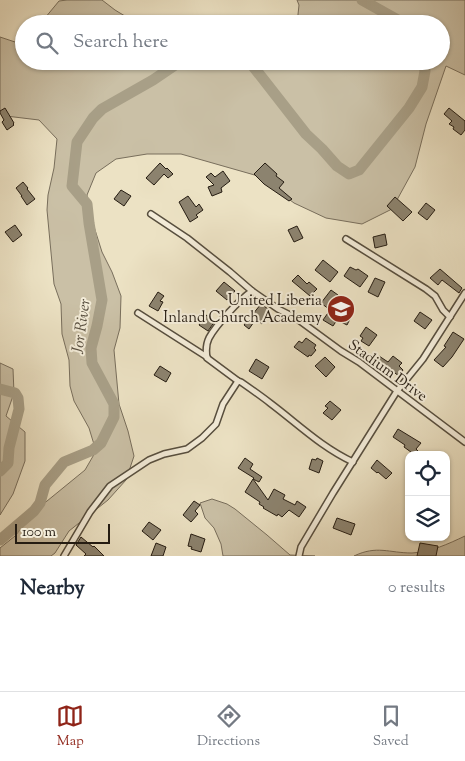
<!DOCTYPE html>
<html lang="en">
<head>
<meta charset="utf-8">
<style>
	:root { --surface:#fff; --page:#f2f2f3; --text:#1f2937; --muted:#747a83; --line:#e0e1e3; --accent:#8f2418 }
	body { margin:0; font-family:"Sorts Mill Goudy",serif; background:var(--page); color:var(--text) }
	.controls { position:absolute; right:15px; bottom:15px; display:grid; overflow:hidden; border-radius:10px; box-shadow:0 1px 4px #0004 }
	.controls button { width:45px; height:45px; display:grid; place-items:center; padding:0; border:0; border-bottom:1px solid var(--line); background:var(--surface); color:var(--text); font:25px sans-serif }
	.scale { position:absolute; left:15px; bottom:12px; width:95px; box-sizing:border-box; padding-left:5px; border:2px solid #251c12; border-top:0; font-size:14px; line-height:18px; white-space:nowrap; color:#251c12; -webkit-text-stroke:4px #f3ecd9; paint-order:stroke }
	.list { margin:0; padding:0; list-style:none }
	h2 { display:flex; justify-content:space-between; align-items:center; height:65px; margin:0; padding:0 20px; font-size:21px }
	h2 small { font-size:16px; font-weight:400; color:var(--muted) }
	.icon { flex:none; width:28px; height:28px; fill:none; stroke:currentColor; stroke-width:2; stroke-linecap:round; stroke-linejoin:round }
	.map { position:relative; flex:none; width:465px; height:556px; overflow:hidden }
	.search { position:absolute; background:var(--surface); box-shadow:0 1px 4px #0004; left:15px; right:15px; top:15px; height:55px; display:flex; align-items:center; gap:12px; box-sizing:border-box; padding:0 18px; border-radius:28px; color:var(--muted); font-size:19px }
	.sheet { height:135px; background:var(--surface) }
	nav { display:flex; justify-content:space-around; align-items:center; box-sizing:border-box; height:70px; border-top:1px solid var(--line); background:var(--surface); font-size:14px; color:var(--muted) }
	nav a { display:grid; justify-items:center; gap:2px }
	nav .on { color:var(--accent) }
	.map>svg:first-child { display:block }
	.green { fill:#cac0a6; stroke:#786e5c }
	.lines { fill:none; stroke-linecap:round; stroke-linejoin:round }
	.river { stroke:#a89f87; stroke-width:11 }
	.building { fill:#8c836f; stroke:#251c12 }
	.minor-casing { stroke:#574e3e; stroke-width:8 }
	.minor { stroke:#f3ecd9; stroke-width:5 }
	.labels { text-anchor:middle; stroke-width:4; stroke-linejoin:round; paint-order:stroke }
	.poi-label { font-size:15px; fill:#251c12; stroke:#f3ecd9; text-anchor:end }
	.street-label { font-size:15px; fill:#251c12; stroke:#f3ecd9 }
	.water-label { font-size:16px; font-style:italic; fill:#595041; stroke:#f3ecd9 }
</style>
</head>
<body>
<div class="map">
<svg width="465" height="556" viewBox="0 0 465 556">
	<rect width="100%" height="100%" fill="#ece2c4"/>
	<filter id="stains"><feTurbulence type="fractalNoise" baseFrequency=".004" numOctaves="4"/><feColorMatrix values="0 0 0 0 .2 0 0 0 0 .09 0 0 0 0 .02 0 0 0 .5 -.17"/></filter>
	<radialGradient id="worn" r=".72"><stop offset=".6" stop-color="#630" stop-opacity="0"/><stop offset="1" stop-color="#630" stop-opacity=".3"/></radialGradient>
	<g class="green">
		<polygon points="67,0 102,0 115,10 138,24 40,24 59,1"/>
		<polygon points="297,0 465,0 465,75 446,66 426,124 415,167 392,209 362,224 326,218 294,203 258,176 181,154 147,154 116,159 96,173 87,195 90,214 102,252 112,272 121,296 120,328 114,350 119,404 128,431 134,456 126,480 108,500 69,531 55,553 51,556 0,556 0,548 15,536 36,510 85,470 96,451 89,428 74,401 70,386 69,360 62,334 61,304 54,284 47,210 48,195 54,168 57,139 39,120 6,116 0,112 0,37 24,45 24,61 441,61 441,24 297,24 299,5"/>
		<polygon points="0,363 13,369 14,393 6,416 25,432 25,461 13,494 0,515"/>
		<polygon points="212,499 227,504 235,509 267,535 290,555 315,556 223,556 221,544 214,528 205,518 200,503"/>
		<path d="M465 536V556H354C377 545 389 553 412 553 431 552 448 544 465 536Z"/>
	</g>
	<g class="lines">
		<g class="river">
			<polyline points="362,0 405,24"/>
			<polyline points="249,61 306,134 322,149 337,166 349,174 359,170 409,108 422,87 425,71 423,61"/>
			<polyline points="0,389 15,393 18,398 19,409 9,448 8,463 0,471"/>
			<polyline points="0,540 34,511 40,503 45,485 64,462 93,450 101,443 114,417 114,404 92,363 91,348 97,326 102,300 89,223 87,204 72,186 77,142 93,118 102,109 153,80 181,61"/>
		</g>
	</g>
	<g class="building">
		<polygon points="5,108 14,123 13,124 14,125 7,130 2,122 4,120 0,113 0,111"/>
		<polygon points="449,108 465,121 465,130 461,135 453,129 454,127 449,124 452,121 444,114"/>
		<polygon points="160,163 166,169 167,168 173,174 168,178 164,174 154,185 146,178"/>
		<polygon points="265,163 277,174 276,176 284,182 279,188 292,199 289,201 264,184 254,174"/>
		<polygon points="223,171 230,181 221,188 222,192 212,196 208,187 214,185 206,177 211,173 215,177"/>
		<polygon points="23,182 28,188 27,189 35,199 27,205 21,196 22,196 16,188"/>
		<polygon points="121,190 131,196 124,206 114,199"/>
		<polygon points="188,196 196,207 199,204 203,210 196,215 198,217 190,222 179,202"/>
		<polygon points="395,197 412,212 403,221 387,206"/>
		<polygon points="426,203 435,210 427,220 418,213"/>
		<polygon points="15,225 22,235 13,242 5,232"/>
		<polygon points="297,226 303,238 294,242 288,230"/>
		<polygon points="385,234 387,245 375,248 373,237"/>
		<polygon points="323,260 338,272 330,282 315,270"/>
		<polygon points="350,267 356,270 358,269 368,276 360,287 344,276"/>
		<polygon points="440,269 462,288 459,293 442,280 438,285 430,278"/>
		<polygon points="298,275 307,284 309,282 317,289 310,296 292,281"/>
		<polygon points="375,278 385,282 378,297 368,292"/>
		<polygon points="224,282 235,291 227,300 216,291"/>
		<polygon points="331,290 338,295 337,297 348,304 345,309 353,313 347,325 337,320 333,326 323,320 330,310 321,303"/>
		<polygon points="158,292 164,296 160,301 163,302 158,311 149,306"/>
		<polygon points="261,304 268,309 267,310 271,313 262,324 256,319 249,329 244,325"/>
		<polygon points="420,312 432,320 425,329 414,321"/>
		<polygon points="206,315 215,321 208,331 199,325"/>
		<polygon points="366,327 377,335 369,346 361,341 363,338 360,336"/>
		<polygon points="453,332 464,339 452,357 443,367 434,360 446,347 444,346"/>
		<polygon points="306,338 316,345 314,348 316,350 311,356 309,355 308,357 294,347 299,341 302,343"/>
		<polygon points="379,356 388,362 393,356 402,363 399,366 403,370 399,376 384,365 381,368 374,363"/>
		<polygon points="325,357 335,367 326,377 315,366"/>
		<polygon points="256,359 269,367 262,379 249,371"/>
		<polygon points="160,366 171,373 166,382 154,375"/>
		<polygon points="330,401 341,410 332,420 323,413 328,408 325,406"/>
		<polygon points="398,429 421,443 416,449 422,455 415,455 404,447 405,445 393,437"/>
		<polygon points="245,458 253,464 250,469 262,477 259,482 253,479 254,478 238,468"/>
		<polygon points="317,458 323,461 319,473 309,469 312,459 316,460"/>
		<polygon points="377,460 392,473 386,479 378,472 377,473 371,468"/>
		<polygon points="253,479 268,500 274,489 285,495 283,499 295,505 297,501 306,507 299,517 289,510 282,517 278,514 277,516 263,508 264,507 259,504 260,502 245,492"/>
		<polygon points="194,501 200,505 195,511 198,514 191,522 183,515"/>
		<polygon points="337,518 355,524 351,535 333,528"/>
		<polygon points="149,522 161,530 153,540 142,531"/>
		<polygon points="191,534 205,539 201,552 191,549 192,547 188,546"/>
		<polygon points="81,537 93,547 94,546 104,556 84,556 86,554 76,545"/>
		<polygon points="156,543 166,547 163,556 151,556"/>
		<polygon points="420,543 438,546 436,556 417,556"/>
	</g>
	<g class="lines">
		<defs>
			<g id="minor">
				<polyline points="151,214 187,238 230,272 252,291 278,309 296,318 341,351 359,362 465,442"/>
				<polyline points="346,239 426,289 435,296 443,310 450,317"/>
				<path d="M252 291C239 300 216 325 209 338 206 344 206 352 207 358L238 381 241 382C251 389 261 396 270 403 298 424 321 447 353 462"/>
				<polyline points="138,313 207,357"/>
				<polyline points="64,556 90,512 110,486 149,460 164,454 187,449 202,438 216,424 223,404 238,381"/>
				<polyline points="299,556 301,547 333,493 397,391 423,359 465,293"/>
			</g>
		</defs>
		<use href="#minor" class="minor-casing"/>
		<use href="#minor" class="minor"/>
	</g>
	<defs>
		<symbol id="school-disc" viewBox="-11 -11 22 22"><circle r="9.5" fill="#8f2418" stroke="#f3ecd9"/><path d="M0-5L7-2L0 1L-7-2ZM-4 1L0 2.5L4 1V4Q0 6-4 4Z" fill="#fff"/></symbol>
	</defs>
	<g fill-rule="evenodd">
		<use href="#school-disc" x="325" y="293" width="32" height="32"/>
	</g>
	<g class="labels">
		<g class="poi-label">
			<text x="322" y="305">United Liberia<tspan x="322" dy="17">Inland Church Academy</tspan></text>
		</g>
		<g class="street-label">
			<text transform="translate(388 370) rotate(36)" y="5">Stadium Drive</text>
		</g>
		<g class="water-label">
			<text transform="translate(80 326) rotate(-82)" y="6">Jor River</text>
		</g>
	</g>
	<rect width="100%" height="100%" filter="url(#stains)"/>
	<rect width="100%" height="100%" fill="url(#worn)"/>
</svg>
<div class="controls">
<button><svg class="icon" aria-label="locate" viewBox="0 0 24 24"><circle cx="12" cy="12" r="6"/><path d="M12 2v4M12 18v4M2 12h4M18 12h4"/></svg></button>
<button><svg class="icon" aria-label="layers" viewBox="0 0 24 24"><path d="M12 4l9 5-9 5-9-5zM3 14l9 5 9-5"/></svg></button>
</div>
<div class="scale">100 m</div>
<div class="search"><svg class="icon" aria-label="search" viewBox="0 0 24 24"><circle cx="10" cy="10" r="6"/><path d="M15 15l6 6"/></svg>Search here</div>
</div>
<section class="sheet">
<h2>Nearby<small>0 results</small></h2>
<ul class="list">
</ul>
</section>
<nav>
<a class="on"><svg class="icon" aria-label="map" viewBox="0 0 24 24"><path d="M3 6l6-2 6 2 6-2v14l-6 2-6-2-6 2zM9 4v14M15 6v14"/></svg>Map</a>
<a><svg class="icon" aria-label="directions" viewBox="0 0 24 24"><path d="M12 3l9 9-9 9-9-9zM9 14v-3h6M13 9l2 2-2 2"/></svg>Directions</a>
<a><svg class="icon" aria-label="saved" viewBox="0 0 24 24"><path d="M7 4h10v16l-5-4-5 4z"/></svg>Saved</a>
</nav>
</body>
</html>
